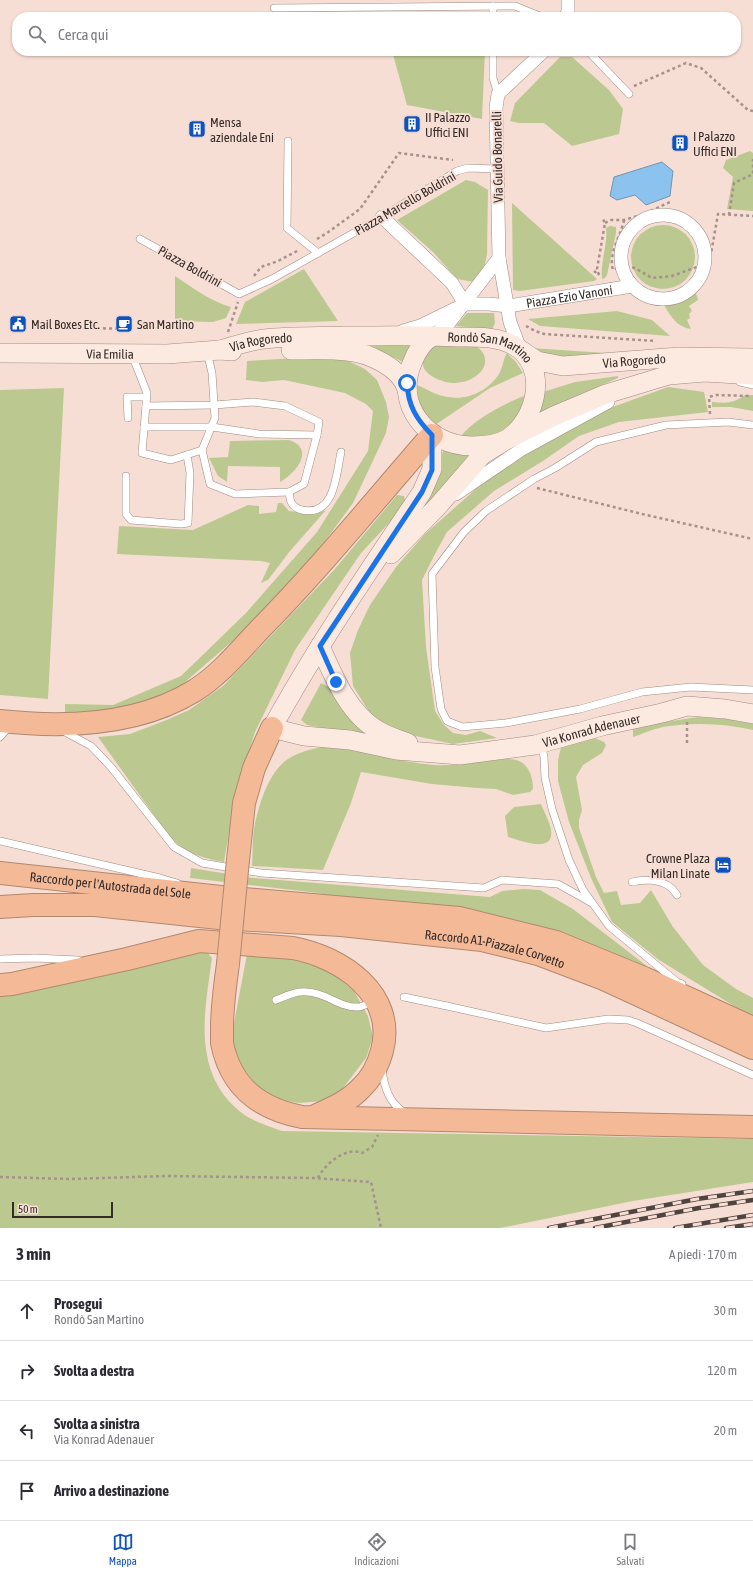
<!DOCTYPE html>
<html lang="it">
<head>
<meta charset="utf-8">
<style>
	:root { --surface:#fff; --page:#f2f2f3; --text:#2b2b33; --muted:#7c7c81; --line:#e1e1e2; --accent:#0e52bd }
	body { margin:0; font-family:"Asap Condensed",sans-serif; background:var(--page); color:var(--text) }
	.scale { position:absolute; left:12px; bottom:10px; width:101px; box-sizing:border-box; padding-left:4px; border:2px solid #352b28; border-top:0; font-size:11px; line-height:14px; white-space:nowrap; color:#352b28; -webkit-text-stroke:3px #f7ded5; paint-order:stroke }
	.stop { position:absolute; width:12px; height:12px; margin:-9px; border:3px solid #1a73e8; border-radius:50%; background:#fff }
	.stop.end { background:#1a73e8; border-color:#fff; box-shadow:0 1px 4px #0008 }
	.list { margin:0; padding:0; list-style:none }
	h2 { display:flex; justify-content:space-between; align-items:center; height:52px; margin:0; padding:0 16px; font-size:17px }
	h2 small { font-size:13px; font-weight:400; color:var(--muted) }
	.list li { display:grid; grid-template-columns:26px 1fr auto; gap:12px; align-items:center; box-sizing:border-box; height:60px; padding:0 16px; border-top:1px solid var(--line) }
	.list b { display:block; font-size:15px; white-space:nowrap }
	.list p { margin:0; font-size:13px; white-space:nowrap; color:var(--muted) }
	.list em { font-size:13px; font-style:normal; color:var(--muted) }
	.icon { flex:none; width:22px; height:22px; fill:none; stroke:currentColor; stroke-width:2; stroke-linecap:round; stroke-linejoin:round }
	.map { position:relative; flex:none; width:753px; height:1228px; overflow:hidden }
	.search { position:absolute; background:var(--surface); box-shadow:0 1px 3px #0004; left:12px; right:12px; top:12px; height:44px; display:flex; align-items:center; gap:10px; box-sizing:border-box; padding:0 14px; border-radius:16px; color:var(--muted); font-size:15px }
	.sheet { height:292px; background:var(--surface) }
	nav { display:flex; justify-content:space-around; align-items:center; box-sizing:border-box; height:56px; border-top:1px solid var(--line); background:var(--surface); font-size:11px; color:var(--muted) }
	nav a { display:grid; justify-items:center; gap:2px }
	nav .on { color:var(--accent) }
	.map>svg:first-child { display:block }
	.green { fill:#bbc991 }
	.water { fill:#8bc3ee; stroke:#7195b3 }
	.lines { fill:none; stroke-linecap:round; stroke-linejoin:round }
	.lane-casing { stroke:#a18a81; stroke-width:8 }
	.street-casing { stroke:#a18a81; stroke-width:14 }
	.secondary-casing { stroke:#a18a81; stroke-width:20 }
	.highway-casing { stroke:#b18870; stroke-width:24 }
	.path { stroke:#a5928c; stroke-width:2.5; stroke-dasharray:3 3; stroke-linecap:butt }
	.lane { stroke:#fff; stroke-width:7 }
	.street { stroke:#fff; stroke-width:13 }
	.secondary { stroke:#fceae0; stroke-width:19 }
	.highway { stroke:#f4ba97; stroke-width:22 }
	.rail-casing { stroke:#504440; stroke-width:4.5 }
	.rail { stroke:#f7ded5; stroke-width:3; stroke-dasharray:9; stroke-linecap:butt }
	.highway-bridge-casing { stroke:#b18870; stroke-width:24; stroke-linecap:butt }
	.highway-bridge { stroke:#f4ba97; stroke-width:22 }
	.route { stroke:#1a73e8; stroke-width:5 }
	.labels { text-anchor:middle; stroke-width:4; stroke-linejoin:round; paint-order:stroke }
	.poi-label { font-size:13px; fill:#352b28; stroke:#f7ded5; text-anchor:start }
	.street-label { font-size:13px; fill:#352b28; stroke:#f7ded5 }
</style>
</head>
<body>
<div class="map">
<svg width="753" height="1228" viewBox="0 0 753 1228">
	<rect width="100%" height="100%" fill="#f7ded5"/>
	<g class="green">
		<polygon points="392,51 485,51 482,119 407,105"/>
		<polygon points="560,57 572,57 609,90 623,109 619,134 572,146 544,123 519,123 510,121 515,103"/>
		<polygon points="750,151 753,153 753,211 727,209 733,177 723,168 726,160"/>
		<polygon points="466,180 475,182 488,190 487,254 484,269 474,282 457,279 433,252 397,220"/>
		<polygon points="512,203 597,279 594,281 520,291 513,290"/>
		<circle cx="663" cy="257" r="32"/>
		<path d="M610 226 616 227V233L607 275 605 278 602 279C600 262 608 245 606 228Z"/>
		<polygon points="304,269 338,321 236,324 245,302"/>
		<path d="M175 276C193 288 210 301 231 307L226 318 213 322 175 321Z"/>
		<path d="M696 293 698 300 689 306 692 311 689 314 690 318 687 320 691 329C677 327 671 317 664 305Z"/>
		<polygon points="617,311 652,320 670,336 540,326 528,319"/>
		<polygon points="467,313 494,313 495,323 492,330 456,326"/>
		<polygon points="368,345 410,345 410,347 403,362"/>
		<path d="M435 345 475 346C482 349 486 356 485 363 484 369 480 373 476 376 469 381 461 383 453 383 442 383 415 372 425 357 428 352 430 348 435 345Z"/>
		<path d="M530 348 606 353C591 355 572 360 557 358 548 356 539 352 530 348Z"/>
		<path d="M507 353 516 362 523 373 490 388 435 425C423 414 417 401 417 385 427 389 437 396 448 397 468 401 489 390 499 374 503 367 503 359 507 353Z"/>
		<polygon points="314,357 346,360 365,369 377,380 386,402 389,417 386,433 353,503 312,559 243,632 184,683 162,698 113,713 65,714 65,704 113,705 181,676 246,613 317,532 368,451 373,411 366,404 345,393 284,380 262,382 246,380 247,361"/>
		<polygon points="618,376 618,378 581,394 538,415 543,392 575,382"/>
		<polygon points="668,387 704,392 708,412 619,422 579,436 543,461 494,491 447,532 436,552 422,580 426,647 435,711 444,725 453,733 466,735 480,731 497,738 453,744 397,732 371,715 353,686 350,653 358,630 370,605 396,567 425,534 477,488 539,443 610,408"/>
		<polygon points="64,388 48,699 0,695 0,390"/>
		<path d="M745 395H753V411L731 407H712V402C726 403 733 404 745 395Z"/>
		<path d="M524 396C523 415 504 434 485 437 477 439 468 438 460 438 469 422 507 402 524 396Z"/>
		<path d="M289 440C316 449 296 473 280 482V467L228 466 227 482 218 476 209 458 228 457 230 441Z"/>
		<polygon points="445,450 458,454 471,455 414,519 437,473 443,451"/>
		<path d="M397 495 404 496 405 500 403 508 361 553 295 650 255 732 235 797 224 862C201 858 184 852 169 836L98 737 130 734 164 721 189 710 223 686 334 570Z"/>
		<polygon points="278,503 282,503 289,511 315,514 326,510 290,551 268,580 261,583 270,563 261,561 117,554 119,526 193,530 248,505 259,506 259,514 276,512"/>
		<polygon points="321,683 330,688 371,737 307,725 301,720"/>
		<path d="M698 717 726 719 753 724V730C724 723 692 722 663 727 653 729 642 734 633 737V727Z"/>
		<polygon points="595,738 604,742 606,745 602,753 583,765 576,777 582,810 579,820 579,828 596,877 604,893 617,891 621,905 640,903 651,890 673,927 703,965 736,989 753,998 753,1015 734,1006 659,960 612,922 591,878 569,822 558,781 558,760 561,747"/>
		<path d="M332 745C366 752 400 762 434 765 446 766 459 764 471 763 483 762 508 756 519 761 530 766 533 779 533 789L530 792 513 795 496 789 477 788 432 784 361 772 351 803 323 870 252 866C253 854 252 841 254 829 258 807 268 772 288 759 302 750 317 748 332 745Z"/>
		<path d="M541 804C544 812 550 822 551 830 555 855 519 840 508 837L505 816 514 807Z"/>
		<polygon points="191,868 253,878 490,897 502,891 523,889 540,890 573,909 652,970 318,893 190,878"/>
		<path d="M204 949 212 958C205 1009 192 1068 236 1108 248 1120 266 1125 282 1131L753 1139V1182L633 1201 500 1228H0V996Z"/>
		<polygon points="264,953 326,968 354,991 368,1016 373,1037 366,1058 340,1092 324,1101 299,1103 275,1099 255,1084 241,1066 234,1048 234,1023 247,954"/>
	</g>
	<polygon class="water" points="662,162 673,171 670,196 646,205 635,195 617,200 610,196 614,177"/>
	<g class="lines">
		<defs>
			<g id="lane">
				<polyline points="493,6 493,17"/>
				<polyline points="274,8 515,6 542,17"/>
				<polyline points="493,51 493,78 498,94"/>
				<polyline points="588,51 629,94"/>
				<polyline points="288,141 287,228 318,253"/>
				<polyline points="140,239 239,294 272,279 382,217 457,171 468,168 497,169"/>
				<polyline points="132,355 147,393 142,453 171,460 202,450 215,418 212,373 207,352"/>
				<polyline points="740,382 753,385"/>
				<polyline points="146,406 214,405 253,402 285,406 319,422 317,435 304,484 289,492 235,494 210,484 202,450"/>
				<polyline points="128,418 127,397 146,397"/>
				<polyline points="753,425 728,422 666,425 596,442 555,468 534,479 486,511 464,532 432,574 435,667 441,709 447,721 462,727 506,723 580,709 642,692 691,687 753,690"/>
				<polyline points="144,427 212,427 259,434 317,435"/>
				<polyline points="126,476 126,514 131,520 181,524 188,523 190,473 187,455"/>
				<path d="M289 492C290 501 291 507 302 510 335 517 336 475 341 452"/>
				<polyline points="65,732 91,746 111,767 174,847 202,863 261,873 484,888 502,880 558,884 592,903"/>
				<polyline points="0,737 10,726"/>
				<polyline points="541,743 544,757 545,778 552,809 569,860 583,890 609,926 677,982 682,984"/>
				<polyline points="0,841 160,878 177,883"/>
				<path d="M632 882C643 879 660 879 670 887 673 889 675 892 677 895"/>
				<polyline points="0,959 35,958 78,960"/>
				<polyline points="404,997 447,1006 546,1028 608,1019 628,1020 637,1023 753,1075"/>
				<path d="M276 1000C285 996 296 991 307 992 325 992 340 1008 358 1007 363 1007 368 1003 373 1002"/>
				<path d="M382 1069C384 1087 389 1103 405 1113"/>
			</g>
			<g id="street">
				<polyline points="566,17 568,11 568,0"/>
				<circle cx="663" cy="257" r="42"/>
				<polyline points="382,217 452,283 465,304"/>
				<path id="s1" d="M403 331 420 326 465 304H489L508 306 632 286"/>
				<polyline points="433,336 449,323 499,258"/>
				<polyline points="520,349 510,322 499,258 496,108 498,94 544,51"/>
				<polyline points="456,494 522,449 608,402"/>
			</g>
			<g id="secondary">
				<path id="s2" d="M220 350C234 346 249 341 264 339 291 336 318 337 345 336 382 336 420 335 457 337 475 337 496 336 513 345 550 365 537 420 507 439 497 445 482 446 472 446 427 446 393 404 413 361 417 351 422 342 433 336"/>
				<path d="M291 350C309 350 329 349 347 351 369 353 400 367 407 389"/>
				<path id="s3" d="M522 351 537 361 563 366 679 357 753 358"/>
				<path id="s4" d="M0 353 167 354 220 350 232 351"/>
				<path id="s5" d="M432 435V469L422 492C370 569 317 646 272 728L304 736 350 740 396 750 460 755 535 745 602 726 662 713 687 706 725 709 753 714"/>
				<polyline points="391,554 438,506 482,455 506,440 554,416 606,394 669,375 705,372 753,375"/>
				<path d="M320 646C333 675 348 713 377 730 386 736 398 739 408 743"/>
			</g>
			<g id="highway">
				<path d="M0 721C64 728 137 726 194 691 220 675 241 649 262 627 322 566 376 499 432 435"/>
				<polyline points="238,860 244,803 254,768 272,728"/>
				<path id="s6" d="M0 873 221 897 459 918 556 942 644 978 753 1028"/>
				<path id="s7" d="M0 907 33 905H95L219 918 341 925 482 940 538 954 604 979 753 1048"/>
				<path d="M228 964C225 985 222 1006 222 1028 222 1033 222 1038 222 1043 231 1088 260 1109 302 1117L753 1127"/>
				<path d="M0 985 12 984 127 959 199 941 293 948C341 957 397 994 382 1051 378 1065 372 1078 361 1088 349 1101 333 1108 317 1115"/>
			</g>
		</defs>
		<use href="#lane" class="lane-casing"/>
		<use href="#street" class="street-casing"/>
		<use href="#secondary" class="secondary-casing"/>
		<use href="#highway" class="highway-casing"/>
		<g class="path">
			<polyline points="634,86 686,63 701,68 748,110 753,111"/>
			<polyline points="729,215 734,183 753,174 753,159"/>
			<path d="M624 220C621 236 608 253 613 270L622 266 635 268 652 278 672 276 705 264 709 265 718 214 753 216"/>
			<polyline points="605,223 611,220 624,220 644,214 670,202"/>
			<polyline points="317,239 327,233 360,209 399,153 453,160"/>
			<polyline points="594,271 599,275"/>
			<polyline points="599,275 597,269 605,223 603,219"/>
			<polyline points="254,276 261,267 278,261 299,250"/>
			<polyline points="526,326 535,331 544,334 656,341"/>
			<polyline points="91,328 126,329"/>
			<polyline points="228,332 238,302"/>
			<polyline points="710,414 709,397 716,395 751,396"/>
			<polyline points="537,488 642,514 753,539"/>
			<polyline points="687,722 687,746"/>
			<polyline points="0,1177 69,1179 166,1176 313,1178 371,1182 381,1228"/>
			<path d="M318 1178C325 1164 346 1146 362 1153L372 1147 378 1135"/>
		</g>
		<use href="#lane" class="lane"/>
		<use href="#street" class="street"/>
		<use href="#secondary" class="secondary"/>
		<use href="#highway" class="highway"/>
		<defs>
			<g id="rail">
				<polyline points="549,1228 697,1199 753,1191"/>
				<polyline points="595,1228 699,1208 753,1200"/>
				<polyline points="675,1228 753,1215"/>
				<polyline points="726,1228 753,1224"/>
			</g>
		</defs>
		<use href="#rail" class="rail-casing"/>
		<use href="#rail" class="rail"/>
		<defs>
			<polyline id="highway-bridge" points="228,964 238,860"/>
		</defs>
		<use href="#highway-bridge" class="highway-bridge-casing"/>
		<use href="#highway-bridge" class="highway-bridge"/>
	</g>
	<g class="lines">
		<path class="route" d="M336 682 320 646 422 492 432 470V435C416 419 408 405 407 383"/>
	</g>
	<defs>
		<symbol id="building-square" viewBox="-11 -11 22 22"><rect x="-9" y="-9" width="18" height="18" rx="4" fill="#0e52bd" stroke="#f7ded5"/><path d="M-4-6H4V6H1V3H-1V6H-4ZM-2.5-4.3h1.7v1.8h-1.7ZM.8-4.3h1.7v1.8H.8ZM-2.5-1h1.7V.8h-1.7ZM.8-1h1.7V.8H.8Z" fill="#fff"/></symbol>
		<symbol id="civic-square" viewBox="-11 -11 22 22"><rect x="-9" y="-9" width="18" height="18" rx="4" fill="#0e52bd" stroke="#f7ded5"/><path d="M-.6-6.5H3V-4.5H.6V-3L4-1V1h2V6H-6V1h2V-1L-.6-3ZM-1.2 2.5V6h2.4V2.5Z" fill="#fff"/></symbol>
		<symbol id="cafe-square" viewBox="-11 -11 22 22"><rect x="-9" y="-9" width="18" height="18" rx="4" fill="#0e52bd" stroke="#f7ded5"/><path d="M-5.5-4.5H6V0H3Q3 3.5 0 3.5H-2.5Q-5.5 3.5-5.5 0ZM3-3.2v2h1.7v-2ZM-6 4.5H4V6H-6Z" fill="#fff"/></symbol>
		<symbol id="hotel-square" viewBox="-11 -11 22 22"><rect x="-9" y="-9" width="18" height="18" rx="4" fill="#0e52bd" stroke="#f7ded5"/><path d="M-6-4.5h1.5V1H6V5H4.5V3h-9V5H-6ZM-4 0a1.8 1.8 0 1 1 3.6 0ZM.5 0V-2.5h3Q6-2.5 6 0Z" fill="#fff"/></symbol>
	</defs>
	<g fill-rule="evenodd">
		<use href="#building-square" x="402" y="114" width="20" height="20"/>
		<use href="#building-square" x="187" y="119" width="20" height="20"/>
		<use href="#building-square" x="670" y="133" width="20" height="20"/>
		<use href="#civic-square" x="8" y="314" width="20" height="20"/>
		<use href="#cafe-square" x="114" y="314" width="20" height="20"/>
		<use href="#hotel-square" x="713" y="855" width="20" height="20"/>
	</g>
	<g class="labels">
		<g class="poi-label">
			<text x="425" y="122">II Palazzo<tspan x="425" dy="15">Uffici ENI</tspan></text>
			<text x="210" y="127">Mensa<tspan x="210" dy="15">aziendale Eni</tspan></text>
			<text x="693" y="141">I Palazzo<tspan x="693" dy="15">Uffici ENI</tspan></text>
			<text x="31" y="329">Mail Boxes Etc.</text>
			<text x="137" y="329">San Martino</text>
			<text x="710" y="863" text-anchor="end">Crowne Plaza<tspan x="710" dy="15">Milan Linate</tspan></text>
		</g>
		<g class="street-label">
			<text transform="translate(497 157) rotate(-91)" y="5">Via Guido Bonarelli</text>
			<text transform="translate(405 203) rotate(-30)" y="5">Piazza Marcello Boldrini</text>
			<text transform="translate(190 266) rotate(29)" y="5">Piazza Boldrini</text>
			<text dy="5" stroke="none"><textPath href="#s1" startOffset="173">Piazza Ezio Vanoni</textPath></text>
			<text dy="5" stroke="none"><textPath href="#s2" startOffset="42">Via Rogoredo</textPath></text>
			<text dy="5" stroke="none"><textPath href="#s2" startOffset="274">Rondò San Martino</textPath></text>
			<text dy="5" stroke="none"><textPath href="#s4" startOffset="110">Via Emilia</textPath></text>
			<text dy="5" stroke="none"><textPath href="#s3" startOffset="116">Via Rogoredo</textPath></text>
			<text dy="5" stroke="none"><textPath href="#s5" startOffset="663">Via Konrad Adenauer</textPath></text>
			<text dy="5" stroke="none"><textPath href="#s6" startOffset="111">Raccordo per l'Autostrada del Sole</textPath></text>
			<text dy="5" stroke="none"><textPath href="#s7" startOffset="498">Raccordo A1-Piazzale Corvetto</textPath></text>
		</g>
	</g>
</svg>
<div class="scale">50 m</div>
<div class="stop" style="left:407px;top:383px"></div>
<div class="stop end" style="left:336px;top:682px"></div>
<div class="search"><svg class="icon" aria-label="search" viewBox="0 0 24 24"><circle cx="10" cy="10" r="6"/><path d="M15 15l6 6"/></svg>Cerca qui</div>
</div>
<section class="sheet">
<h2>3 min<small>A piedi · 170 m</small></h2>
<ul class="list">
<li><svg class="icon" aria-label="ahead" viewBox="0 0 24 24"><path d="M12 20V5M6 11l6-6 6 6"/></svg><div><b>Prosegui</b><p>Rondò San Martino</p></div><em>30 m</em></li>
<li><svg class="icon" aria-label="right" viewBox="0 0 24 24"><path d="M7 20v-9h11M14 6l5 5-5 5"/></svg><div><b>Svolta a destra</b></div><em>120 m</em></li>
<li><svg class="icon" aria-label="left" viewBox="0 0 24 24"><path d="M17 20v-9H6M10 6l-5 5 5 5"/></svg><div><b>Svolta a sinistra</b><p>Via Konrad Adenauer</p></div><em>20 m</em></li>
<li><svg class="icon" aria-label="arrive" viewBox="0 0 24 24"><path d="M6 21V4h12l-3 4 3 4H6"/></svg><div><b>Arrivo a destinazione</b></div></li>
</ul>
</section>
<nav>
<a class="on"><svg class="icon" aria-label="map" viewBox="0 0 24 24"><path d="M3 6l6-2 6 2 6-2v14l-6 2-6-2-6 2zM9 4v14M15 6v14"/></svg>Mappa</a>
<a><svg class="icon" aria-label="directions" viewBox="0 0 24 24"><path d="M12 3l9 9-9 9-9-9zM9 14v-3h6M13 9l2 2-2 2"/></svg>Indicazioni</a>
<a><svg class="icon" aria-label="saved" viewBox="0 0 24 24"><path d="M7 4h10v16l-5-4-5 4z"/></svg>Salvati</a>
</nav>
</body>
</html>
